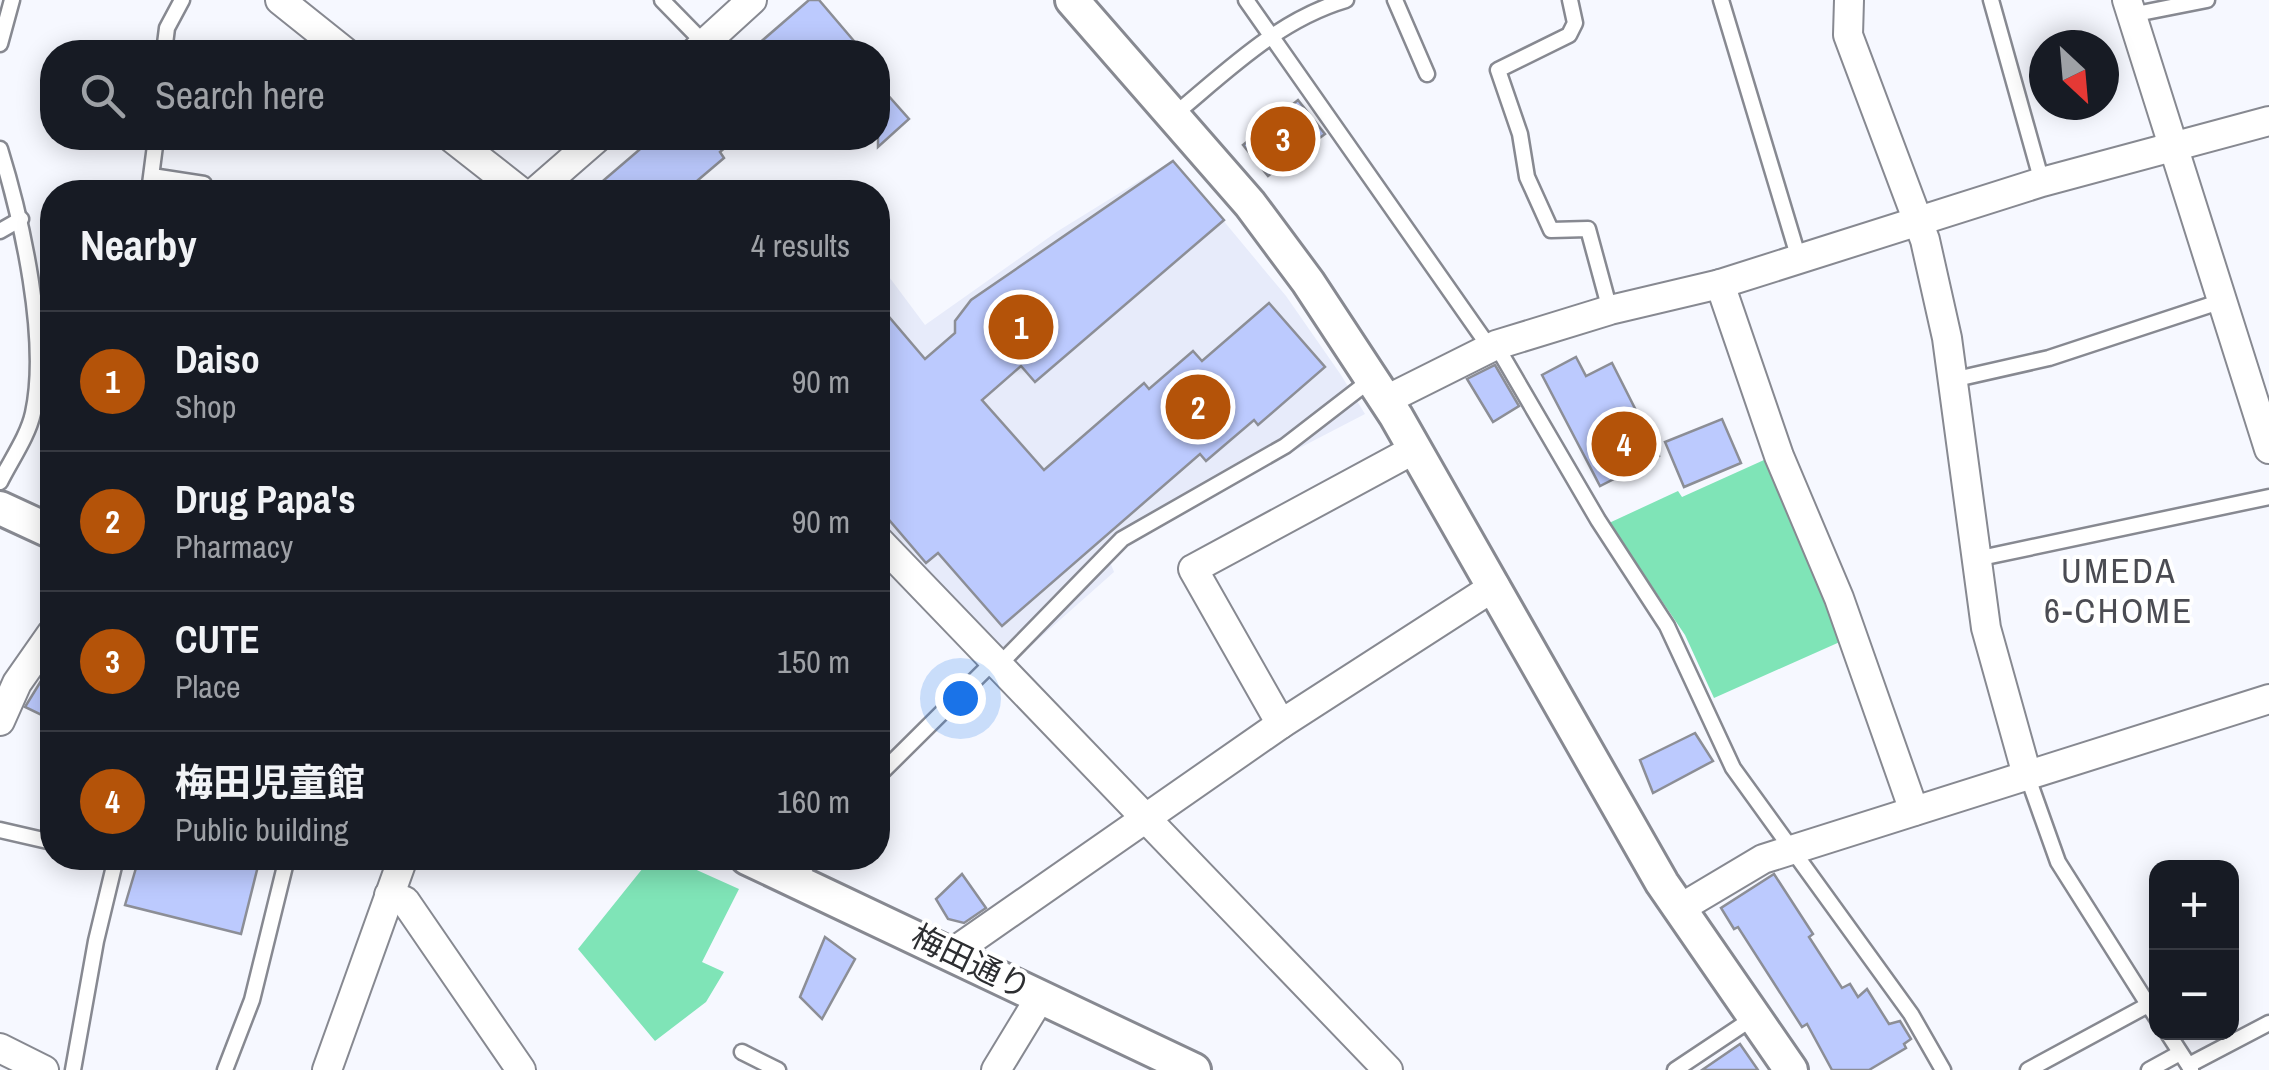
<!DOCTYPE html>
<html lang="en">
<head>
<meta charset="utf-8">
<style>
	:root { --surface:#171b24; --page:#20242c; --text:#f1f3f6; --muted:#9ea1a6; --line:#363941; --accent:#b45309 }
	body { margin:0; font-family:"Archivo Narrow","Noto Sans JP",sans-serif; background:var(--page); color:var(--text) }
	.controls { position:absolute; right:30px; bottom:30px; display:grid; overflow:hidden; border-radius:20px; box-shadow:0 5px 25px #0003 }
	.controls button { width:90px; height:90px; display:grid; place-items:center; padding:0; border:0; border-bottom:2px solid var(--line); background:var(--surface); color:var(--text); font:50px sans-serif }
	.compass { position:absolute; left:2029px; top:30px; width:90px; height:90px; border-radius:50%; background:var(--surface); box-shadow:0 5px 25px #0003; rotate:154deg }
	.you { position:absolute; left:960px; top:698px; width:35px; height:35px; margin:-25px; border:8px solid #fff; border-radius:50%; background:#1a73e8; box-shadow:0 0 0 15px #1a73e833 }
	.badge { display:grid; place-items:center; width:65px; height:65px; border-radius:50%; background:var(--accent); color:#fff; font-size:32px; font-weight:700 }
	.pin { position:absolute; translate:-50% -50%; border:5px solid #fff; box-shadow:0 2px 10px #0006 }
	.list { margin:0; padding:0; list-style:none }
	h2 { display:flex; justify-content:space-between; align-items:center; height:130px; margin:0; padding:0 40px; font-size:42px }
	h2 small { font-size:32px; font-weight:400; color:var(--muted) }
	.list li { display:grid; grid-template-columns:65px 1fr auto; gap:30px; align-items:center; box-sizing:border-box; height:140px; padding:0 40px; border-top:2px solid var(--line) }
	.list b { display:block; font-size:38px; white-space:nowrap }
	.list p { margin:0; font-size:32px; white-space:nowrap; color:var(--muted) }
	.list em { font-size:32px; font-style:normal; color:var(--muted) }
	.icon { flex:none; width:55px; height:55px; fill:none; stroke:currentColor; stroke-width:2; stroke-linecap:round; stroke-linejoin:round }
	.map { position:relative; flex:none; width:2269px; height:1070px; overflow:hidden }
	.search { position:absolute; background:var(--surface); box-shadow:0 5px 25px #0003; left:40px; top:40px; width:850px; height:110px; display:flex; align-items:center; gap:25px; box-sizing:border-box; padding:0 35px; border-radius:40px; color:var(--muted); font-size:38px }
	.panel { position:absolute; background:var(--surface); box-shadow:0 5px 25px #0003; left:40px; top:180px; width:850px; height:690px; border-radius:40px }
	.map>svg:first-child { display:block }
	.built { fill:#e7ebfa }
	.green { fill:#7fe4b7 }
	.building { fill:#bccafe; stroke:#8c8e96; stroke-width:2.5 }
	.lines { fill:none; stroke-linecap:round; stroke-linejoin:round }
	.service-casing { stroke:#878991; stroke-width:19 }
	.minor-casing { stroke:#878991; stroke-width:32 }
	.tertiary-casing { stroke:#878991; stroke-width:38 }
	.service { stroke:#fff; stroke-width:14 }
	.minor { stroke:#fff; stroke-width:28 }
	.tertiary { stroke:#fff; stroke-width:32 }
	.labels { text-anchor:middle; stroke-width:8; stroke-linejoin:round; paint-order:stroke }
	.street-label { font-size:32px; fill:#2d2e31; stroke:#fff }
	.neighbourhood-label { font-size:35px; letter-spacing:2.5px; fill:#4b4c53; stroke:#fff }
</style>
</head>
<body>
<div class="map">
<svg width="2269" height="1070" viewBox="0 0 2269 1070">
	<rect width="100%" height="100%" fill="#f6f8ff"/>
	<polygon class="built" points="1173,160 1286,296 1341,375 1365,414 1236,481 1138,537 1110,562 1114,572 1015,660 878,524 878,262 925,325 1058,231"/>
	<g class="green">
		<polygon points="1764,460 1842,641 1714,698 1685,635 1609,523 1678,491 1682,497"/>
		<polygon points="651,858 670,858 739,889 702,962 724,972 706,1002 655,1041 578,949"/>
	</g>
	<g class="building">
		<polygon points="809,0 819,0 854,41 841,52 749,52"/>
		<polygon points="878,84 909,119 878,147"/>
		<polygon points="1298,100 1325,134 1268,176 1243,145"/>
		<polygon points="653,138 736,138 720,152 724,158 684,192 590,192"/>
		<polygon points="1173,161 1224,220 1035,382 1021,366 982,400 1044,470 1144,383 1149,389 1193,351 1202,361 1269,303 1325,367 1258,425 1254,420 1206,461 1200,454 1002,626 938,553 926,563 878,507 878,304 925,359 955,333 955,321 971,300"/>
		<polygon points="1576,357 1586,376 1612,363 1659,456 1600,486 1542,375"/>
		<polygon points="1495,365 1519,406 1493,422 1467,379"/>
		<polygon points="1722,419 1741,463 1684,487 1665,442"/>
		<polygon points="52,663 52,720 25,707"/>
		<polygon points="1695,733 1713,761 1653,793 1640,760"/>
		<polygon points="139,858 260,858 241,934 125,905"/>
		<polygon points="962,874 986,908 964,923 948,919 936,899"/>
		<polygon points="1774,874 1813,934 1809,937 1842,988 1850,984 1858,997 1867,989 1889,1024 1900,1021 1911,1039 1904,1044 1906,1048 1869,1070 1832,1070 1807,1024 1802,1027 1738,927 1734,929 1721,908"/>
		<polygon points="825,937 855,959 822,1019 800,997"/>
		<polygon points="1740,1044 1758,1070 1702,1070"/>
	</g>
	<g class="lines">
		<defs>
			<g id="service">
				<polyline points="662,0 705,44"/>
				<polyline points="1246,0 1490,348"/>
				<polyline points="1395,0 1427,74"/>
				<polyline points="1570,0 1575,23 1569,35 1498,70 1520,134 1527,177 1551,230 1588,229 1610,310"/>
				<polyline points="1721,0 1799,259"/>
				<polyline points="1991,0 2042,182"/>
				<polyline points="2131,15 2207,0"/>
				<polyline points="0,44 12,0"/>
				<polyline points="164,52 167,28 182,0"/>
				<path d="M1174 115C1227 71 1278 20 1346 0"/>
				<path d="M0 149C22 220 49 340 33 413 28 436 11 460 0 482"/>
				<polyline points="152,176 204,184 202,192"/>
				<polyline points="149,192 156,138"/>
				<polyline points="0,231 21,219"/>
				<polyline points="1496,345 1598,520 1667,626 1733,768 1911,1014 1943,1070"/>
				<polyline points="1952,380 2049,358 2222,301"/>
				<polyline points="1976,559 2269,497"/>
				<polyline points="999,665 1122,539 1285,446 1373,378"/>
				<polyline points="2027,775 2058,862 2156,1017"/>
				<polyline points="878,776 995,660"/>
				<polyline points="0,830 52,842"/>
				<polyline points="796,879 813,858"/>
				<polyline points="2167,1032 2191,1069"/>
				<polyline points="742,1052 778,1070"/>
				<polyline points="2189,1065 2269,1023"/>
				<polyline points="73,1070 96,941 116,858"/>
				<polyline points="225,1070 252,1000 287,858"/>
				<polyline points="1675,1070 1753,1018"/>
				<polyline points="2028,1070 2148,1005"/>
				<polyline points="2149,1070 2180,1053"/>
			</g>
			<g id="minor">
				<polyline points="280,0 345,52"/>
				<polyline points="1849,0 1848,35 1925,240 1947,338 1986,628 2027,775"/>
				<polyline points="2127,0 2269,449"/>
				<polyline points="695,52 752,0"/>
				<polyline points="452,138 521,192"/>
				<polyline points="535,192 597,138"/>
				<polyline points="1720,284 1779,456 1839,598 1914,811"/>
				<polyline points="1386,400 1496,345 1610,310 1720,284 2042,182 2269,121"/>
				<polyline points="878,540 1388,1070"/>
				<polyline points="0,721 17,683 52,633"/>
				<polyline points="1281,724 1193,569 1415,449"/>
				<polyline points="389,895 405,901 521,1070"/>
				<polyline points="1679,909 1763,859 2269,699"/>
				<polyline points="952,953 1281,724 1495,586"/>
				<polyline points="0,1048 44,1070"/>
				<polyline points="327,1070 403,858"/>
				<polyline points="996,1070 1041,996"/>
			</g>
			<g id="tertiary">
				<polyline points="1072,0 1250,204 1308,282 1396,416 1662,883 1791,1070"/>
				<polyline points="0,508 52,532"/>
				<polyline points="747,858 1194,1070"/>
			</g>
		</defs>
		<use href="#service" class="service-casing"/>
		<use href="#minor" class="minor-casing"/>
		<use href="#tertiary" class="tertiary-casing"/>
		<use href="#service" class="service"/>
		<use href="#minor" class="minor"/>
		<use href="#tertiary" class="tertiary"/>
	</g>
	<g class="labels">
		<g class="street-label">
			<text transform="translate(971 962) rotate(26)" y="11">梅田通り</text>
		</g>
		<g class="neighbourhood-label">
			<text x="2119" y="583">UMEDA<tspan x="2119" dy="40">6-CHOME</tspan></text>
		</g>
	</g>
</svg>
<div class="controls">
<button>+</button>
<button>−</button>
</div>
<svg class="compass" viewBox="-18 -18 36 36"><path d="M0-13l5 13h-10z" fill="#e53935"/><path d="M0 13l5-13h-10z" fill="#9ea1a6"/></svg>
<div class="you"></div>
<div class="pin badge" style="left:1021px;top:327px">1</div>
<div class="pin badge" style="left:1198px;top:407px">2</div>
<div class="pin badge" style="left:1283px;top:139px">3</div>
<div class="pin badge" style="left:1624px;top:444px">4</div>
<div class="search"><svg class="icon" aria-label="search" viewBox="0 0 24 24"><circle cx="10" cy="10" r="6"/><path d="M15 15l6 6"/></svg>Search here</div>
<section class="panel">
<h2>Nearby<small>4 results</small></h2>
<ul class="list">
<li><span class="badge">1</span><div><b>Daiso</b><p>Shop</p></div><em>90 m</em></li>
<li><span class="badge">2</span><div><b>Drug Papa's</b><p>Pharmacy</p></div><em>90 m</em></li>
<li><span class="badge">3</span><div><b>CUTE</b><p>Place</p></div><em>150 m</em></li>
<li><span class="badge">4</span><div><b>梅田児童館</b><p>Public building</p></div><em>160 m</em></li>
</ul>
</section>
</div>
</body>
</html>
